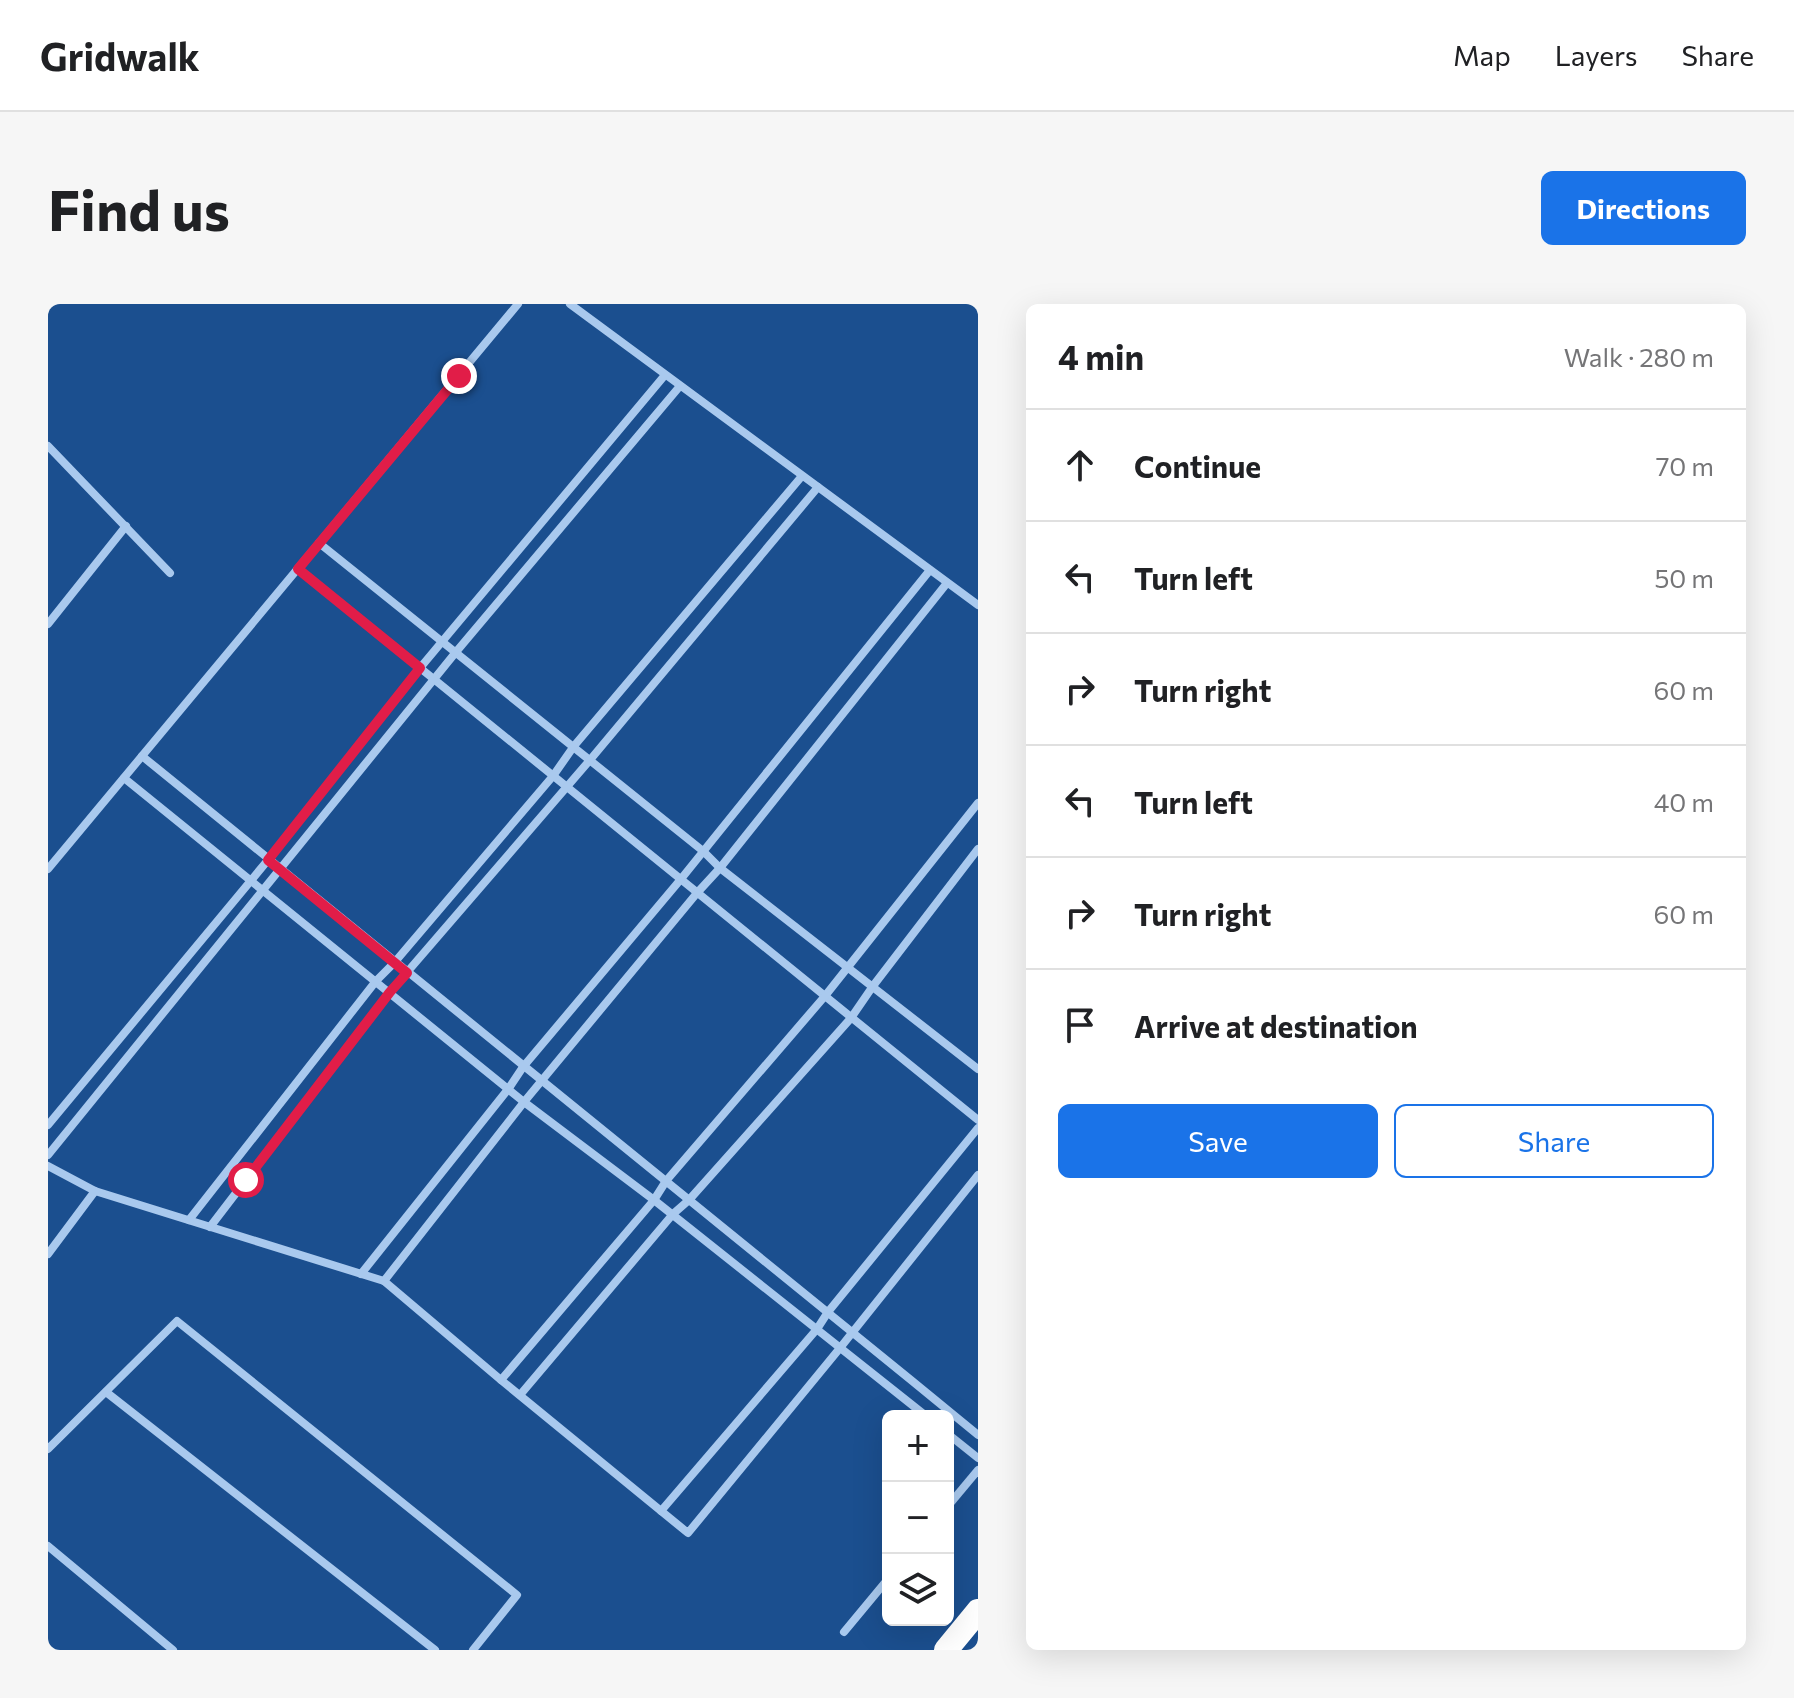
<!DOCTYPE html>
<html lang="en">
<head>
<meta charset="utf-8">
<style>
	:root { --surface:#fff; --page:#f6f6f6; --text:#202124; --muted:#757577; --line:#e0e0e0; --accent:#1a73e8 }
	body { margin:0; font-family:Commissioner,sans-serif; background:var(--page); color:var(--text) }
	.controls { position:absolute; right:24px; bottom:24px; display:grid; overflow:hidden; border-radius:12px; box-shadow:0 8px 32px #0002 }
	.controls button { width:72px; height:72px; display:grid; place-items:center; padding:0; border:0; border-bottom:2px solid var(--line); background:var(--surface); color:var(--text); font:40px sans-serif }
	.stop { position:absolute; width:24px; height:24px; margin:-18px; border:6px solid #e11d48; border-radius:50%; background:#fff }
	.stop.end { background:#e11d48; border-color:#fff; box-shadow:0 2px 8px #0008 }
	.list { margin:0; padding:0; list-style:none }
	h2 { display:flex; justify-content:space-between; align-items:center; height:104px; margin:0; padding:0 32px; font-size:34px }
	h2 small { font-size:26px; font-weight:400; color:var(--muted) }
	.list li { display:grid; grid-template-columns:52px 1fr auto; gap:24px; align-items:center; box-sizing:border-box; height:112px; padding:0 32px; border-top:2px solid var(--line) }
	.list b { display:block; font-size:30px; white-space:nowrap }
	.list em { font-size:26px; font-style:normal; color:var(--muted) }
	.actions { display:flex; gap:16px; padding:24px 32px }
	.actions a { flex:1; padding:18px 0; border:2px solid var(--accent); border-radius:12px; text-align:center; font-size:28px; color:var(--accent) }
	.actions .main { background:var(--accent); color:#fff }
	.icon { flex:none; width:44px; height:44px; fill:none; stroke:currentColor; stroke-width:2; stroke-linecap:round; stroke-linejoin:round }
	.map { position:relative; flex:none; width:930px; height:1346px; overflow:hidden; border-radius:12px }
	header { display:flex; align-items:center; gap:48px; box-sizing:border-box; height:112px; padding:0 40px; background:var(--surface); border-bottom:2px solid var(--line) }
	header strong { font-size:38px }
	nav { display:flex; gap:44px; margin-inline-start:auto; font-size:28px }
	.intro { display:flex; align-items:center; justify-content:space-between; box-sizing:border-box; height:192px; padding:0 48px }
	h1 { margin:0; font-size:56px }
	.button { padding:20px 36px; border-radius:12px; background:var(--accent); color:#fff; font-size:28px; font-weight:700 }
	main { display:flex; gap:48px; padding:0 48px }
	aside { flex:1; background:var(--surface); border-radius:12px; box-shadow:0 8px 32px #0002 }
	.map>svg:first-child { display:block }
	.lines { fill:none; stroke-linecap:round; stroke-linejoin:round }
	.street { stroke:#a9c9ee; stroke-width:8 }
	.highway { stroke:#fff; stroke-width:24 }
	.route { stroke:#e11d48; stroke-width:10 }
</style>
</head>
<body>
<header>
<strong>Gridwalk</strong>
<nav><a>Map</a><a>Layers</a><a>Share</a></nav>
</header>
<div class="intro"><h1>Find us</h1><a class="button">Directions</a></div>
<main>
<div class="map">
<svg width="930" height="1346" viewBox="0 0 930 1346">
	<rect width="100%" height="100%" fill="#1b4f8f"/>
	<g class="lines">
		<g class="street">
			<polyline points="522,0 930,301"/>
			<polyline points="0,142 122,269"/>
			<polyline points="271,239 655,547 672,564 930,765"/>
			<polyline points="250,265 930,816"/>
			<polyline points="0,320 78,222"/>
			<path d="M94 452C372 680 653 903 930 1131"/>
			<polyline points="76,474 476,798 606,896 878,1112"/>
			<polyline points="0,565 470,0"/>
			<polyline points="0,821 220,556 372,364 617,71"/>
			<polyline points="0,851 408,348 632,82"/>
			<polyline points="0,862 47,887 336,977 453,1076 640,1229 792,1044 930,871"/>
			<polyline points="141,916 328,677 346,659 505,472 526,442 754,172"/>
			<polyline points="162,923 342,688 542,456 770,183"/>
			<polyline points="0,950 47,887"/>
			<polyline points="313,970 461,784 475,763 633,575 882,266"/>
			<polyline points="336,977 476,798 649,589 672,564 899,279"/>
			<polyline points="453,1076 606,896 618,877 777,692 930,499"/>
			<polyline points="58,1088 387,1346"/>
			<polyline points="472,1091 625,910 641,896 803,714 825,682 930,545"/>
			<polyline points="900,1130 930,1154"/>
			<polyline points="0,1145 129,1017 469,1291 425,1346"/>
			<polyline points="900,1202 930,1166"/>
			<polyline points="613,1207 769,1025 780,1008 930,824"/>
			<polyline points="0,1242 125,1346"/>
			<polyline points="796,1328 840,1275"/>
		</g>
		<polyline class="highway" points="898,1346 930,1307"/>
	</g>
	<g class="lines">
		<polyline class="route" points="198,876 342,688 359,669 220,556 372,364 250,265 411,72"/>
	</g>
</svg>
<div class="controls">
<button>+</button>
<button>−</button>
<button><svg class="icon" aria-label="layers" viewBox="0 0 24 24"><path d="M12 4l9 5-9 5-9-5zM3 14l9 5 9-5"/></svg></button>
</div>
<div class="stop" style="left:198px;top:876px"></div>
<div class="stop end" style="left:411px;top:72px"></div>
</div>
<aside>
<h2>4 min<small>Walk · 280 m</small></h2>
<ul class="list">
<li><svg class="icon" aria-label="ahead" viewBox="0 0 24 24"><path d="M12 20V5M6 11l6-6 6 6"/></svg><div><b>Continue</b></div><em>70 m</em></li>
<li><svg class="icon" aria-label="left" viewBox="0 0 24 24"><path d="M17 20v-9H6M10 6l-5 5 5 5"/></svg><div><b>Turn left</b></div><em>50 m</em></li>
<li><svg class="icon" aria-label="right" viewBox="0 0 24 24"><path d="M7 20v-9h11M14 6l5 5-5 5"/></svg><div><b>Turn right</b></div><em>60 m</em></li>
<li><svg class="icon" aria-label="left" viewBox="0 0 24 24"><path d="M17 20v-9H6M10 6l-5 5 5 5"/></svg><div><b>Turn left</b></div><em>40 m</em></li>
<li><svg class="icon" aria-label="right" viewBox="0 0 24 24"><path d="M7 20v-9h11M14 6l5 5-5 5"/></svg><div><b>Turn right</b></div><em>60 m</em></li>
<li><svg class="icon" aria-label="arrive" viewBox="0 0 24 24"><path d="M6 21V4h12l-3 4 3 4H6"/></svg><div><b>Arrive at destination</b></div></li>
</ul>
<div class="actions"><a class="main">Save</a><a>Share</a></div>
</aside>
</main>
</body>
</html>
